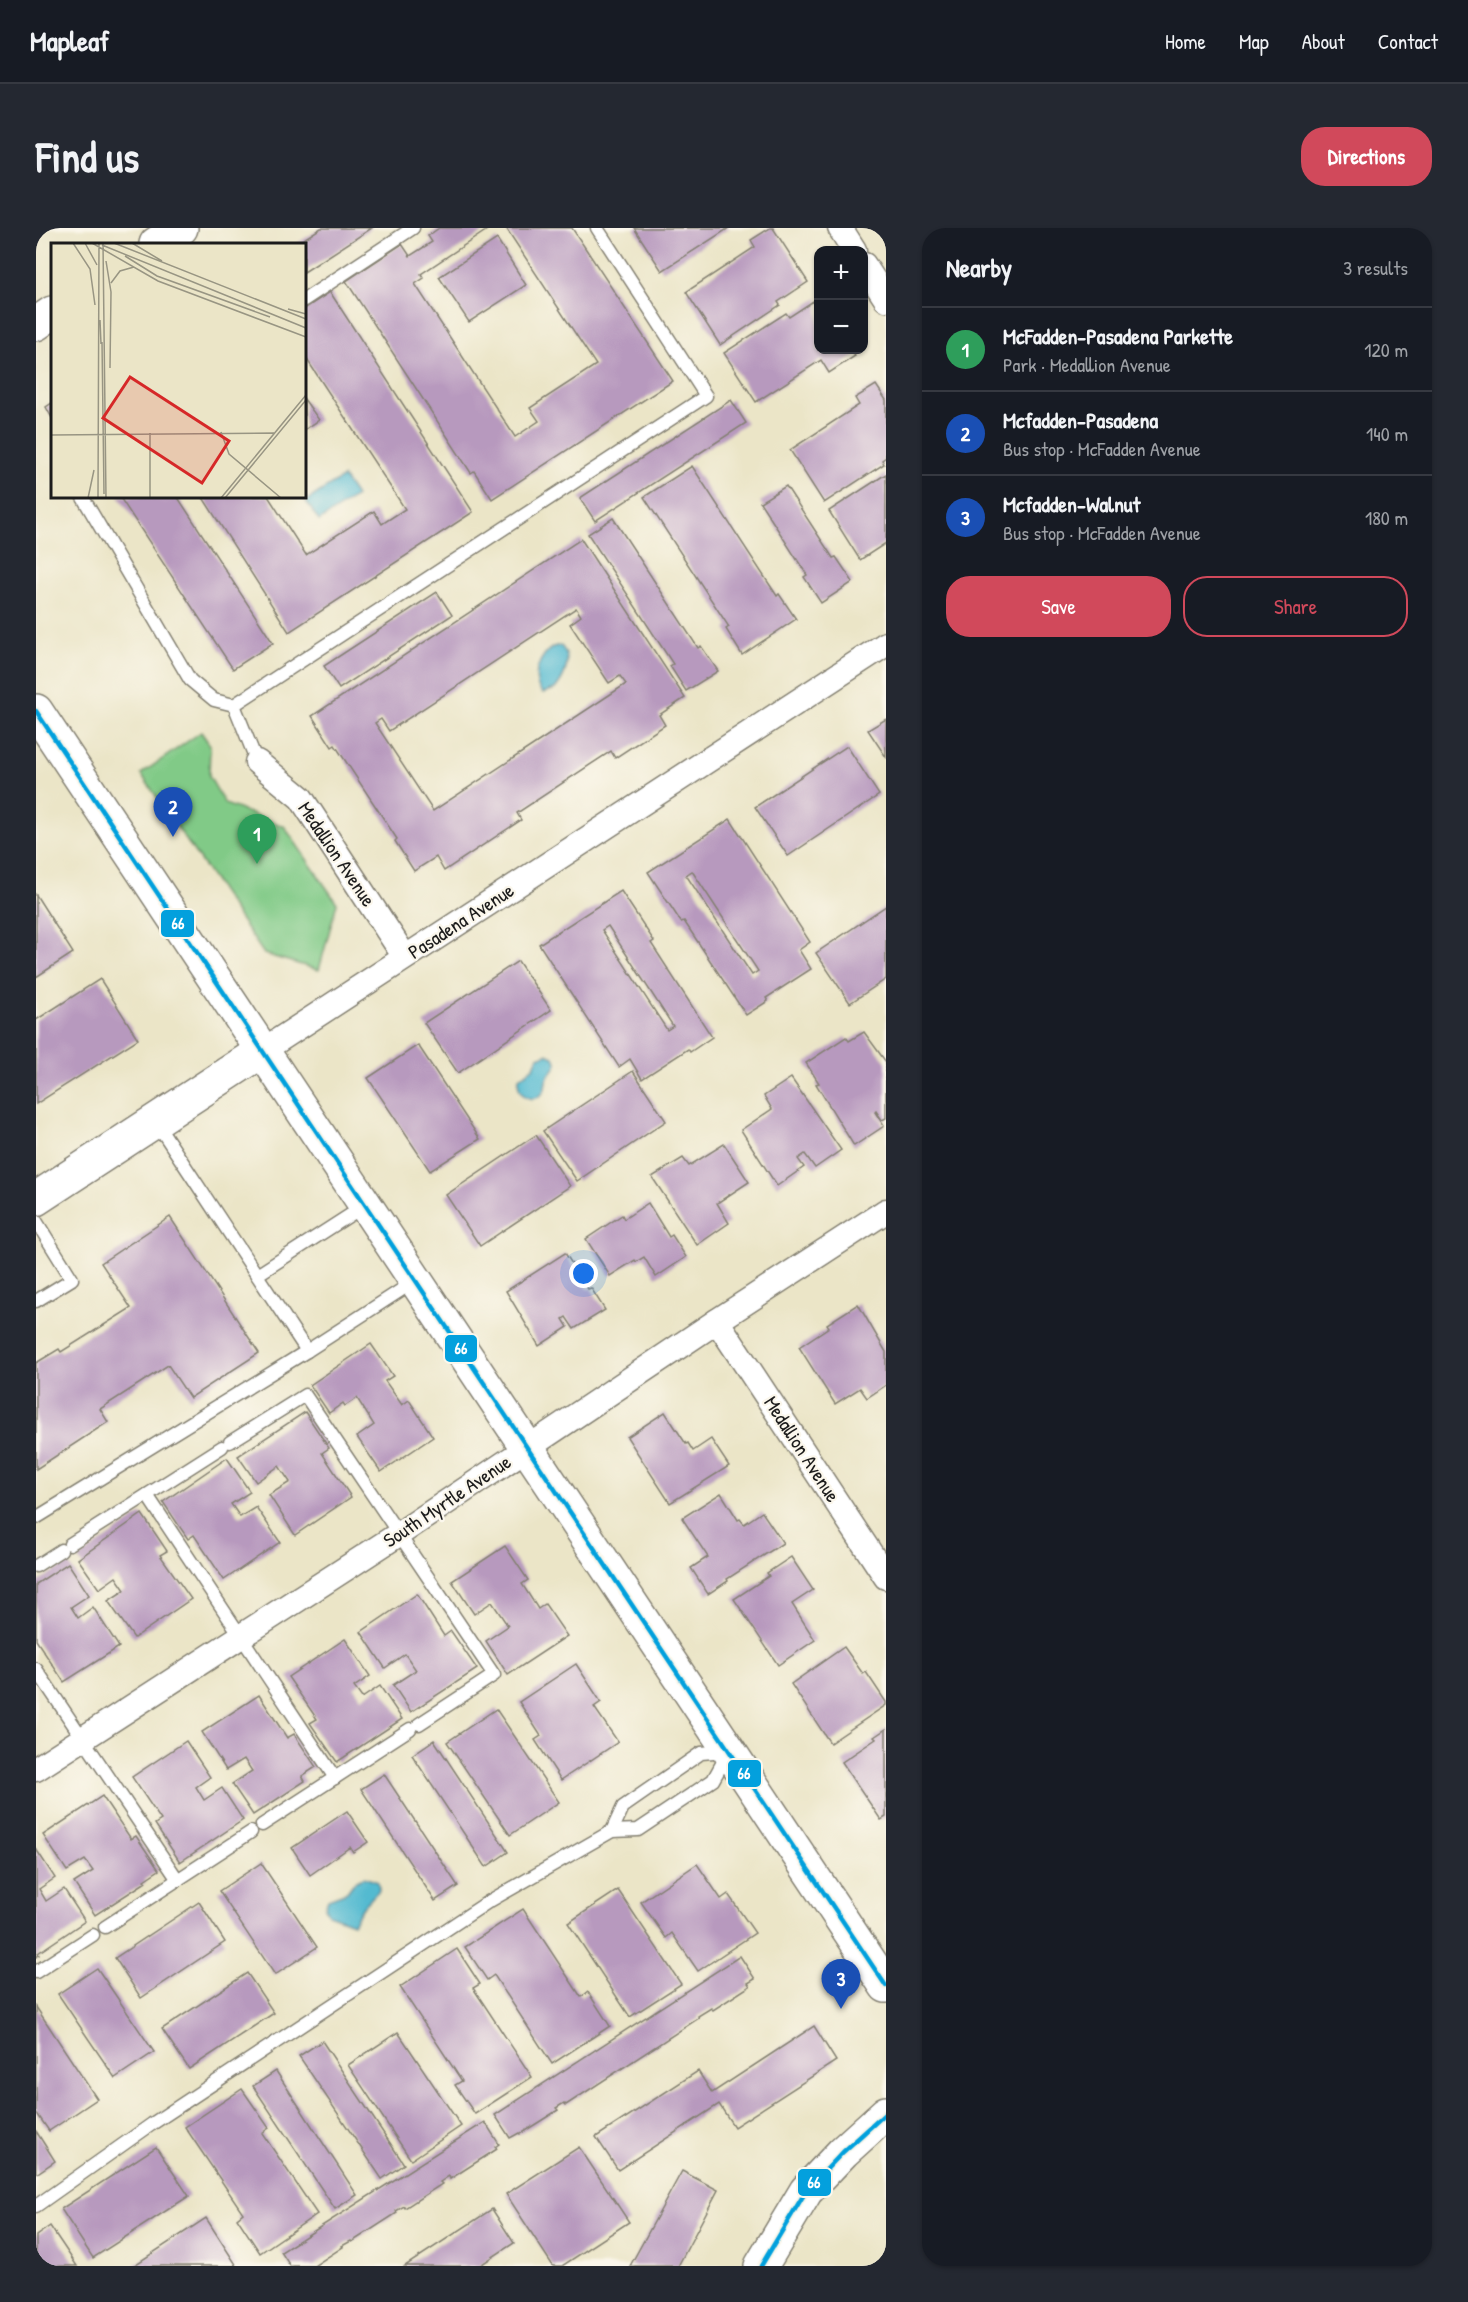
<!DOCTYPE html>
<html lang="en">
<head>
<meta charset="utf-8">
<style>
	:root { --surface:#171b24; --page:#242831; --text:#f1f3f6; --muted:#9ea1a6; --line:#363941; --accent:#d1495b }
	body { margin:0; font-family:"Patrick Hand",sans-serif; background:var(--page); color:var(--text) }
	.controls { position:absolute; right:18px; top:18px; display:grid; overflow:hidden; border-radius:12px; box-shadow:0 2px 4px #0004 }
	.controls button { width:54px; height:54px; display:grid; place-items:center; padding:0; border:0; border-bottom:2px solid var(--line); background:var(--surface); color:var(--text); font:30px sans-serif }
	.you { position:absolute; left:548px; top:1046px; width:21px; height:21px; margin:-15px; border:4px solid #fff; border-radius:50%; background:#1a73e8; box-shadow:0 0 0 9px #1a73e833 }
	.badge { display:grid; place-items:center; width:39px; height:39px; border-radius:50%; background:var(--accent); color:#fff; font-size:20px; font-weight:700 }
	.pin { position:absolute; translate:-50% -50px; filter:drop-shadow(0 2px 3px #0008) }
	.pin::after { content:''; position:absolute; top:32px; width:21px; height:18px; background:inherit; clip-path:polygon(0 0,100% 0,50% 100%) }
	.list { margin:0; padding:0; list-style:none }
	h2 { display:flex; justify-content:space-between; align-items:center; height:78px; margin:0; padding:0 24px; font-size:26px }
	h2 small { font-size:20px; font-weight:400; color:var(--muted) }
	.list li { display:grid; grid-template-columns:39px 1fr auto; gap:18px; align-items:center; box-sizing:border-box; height:84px; padding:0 24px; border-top:2px solid var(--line) }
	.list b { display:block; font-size:22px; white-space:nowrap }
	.list p { margin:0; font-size:20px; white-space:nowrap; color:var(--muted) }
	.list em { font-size:20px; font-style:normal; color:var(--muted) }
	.actions { display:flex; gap:12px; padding:18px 24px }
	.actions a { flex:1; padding:14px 0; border:2px solid var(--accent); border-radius:24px; text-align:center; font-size:21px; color:var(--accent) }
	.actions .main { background:var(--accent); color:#fff }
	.map { position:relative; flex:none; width:850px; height:2038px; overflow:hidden; border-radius:24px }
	header { display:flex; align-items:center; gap:36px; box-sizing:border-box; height:84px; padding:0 30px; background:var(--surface); border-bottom:2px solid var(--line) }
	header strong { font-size:28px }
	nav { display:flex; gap:33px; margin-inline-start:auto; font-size:21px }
	.intro { display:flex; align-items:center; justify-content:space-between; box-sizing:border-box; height:144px; padding:0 36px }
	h1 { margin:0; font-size:42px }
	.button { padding:15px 27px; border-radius:24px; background:var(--accent); color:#fff; font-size:21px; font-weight:700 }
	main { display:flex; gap:36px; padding:0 36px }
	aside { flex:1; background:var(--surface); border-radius:24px; box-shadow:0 2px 4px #0004 }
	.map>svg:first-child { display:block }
	.green { fill:#81ca87; stroke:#4e7352; stroke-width:1.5 }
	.water { fill:#52bad0; stroke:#376b76; stroke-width:1.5 }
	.building { fill:#b799be; fill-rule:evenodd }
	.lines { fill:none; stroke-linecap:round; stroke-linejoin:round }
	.service-casing { stroke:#848072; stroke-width:15 }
	.minor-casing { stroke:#848072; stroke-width:27 }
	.secondary-casing { stroke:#848072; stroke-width:36 }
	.motorway-casing { stroke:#848072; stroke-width:36 }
	.service { stroke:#fff; stroke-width:12 }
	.minor { stroke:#fff; stroke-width:24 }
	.secondary { stroke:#fff; stroke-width:33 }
	.motorway { stroke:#fff; stroke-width:33 }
	.bus-1-casing { stroke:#fbf7ec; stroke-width:9 }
	.bus-1 { stroke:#03a0dd; stroke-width:4.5 }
	.labels { text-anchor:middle; stroke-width:4.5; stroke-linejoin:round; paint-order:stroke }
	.street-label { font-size:20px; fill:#1c1c1c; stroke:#fbf7ec }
	.inset-road { fill:none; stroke:#989583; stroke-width:1.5 }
	.view { fill:#d62828; fill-opacity:0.15; stroke:#d62828; stroke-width:3 }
	.inset-edge { fill:none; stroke:#1c1c1c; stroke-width:3 }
	.line-badge { stroke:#fbf7ec; stroke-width:2 }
	.badge-label { font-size:16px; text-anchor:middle; font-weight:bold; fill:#fff }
</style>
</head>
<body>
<header>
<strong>Mapleaf</strong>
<nav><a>Home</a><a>Map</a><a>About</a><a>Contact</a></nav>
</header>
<div class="intro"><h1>Find us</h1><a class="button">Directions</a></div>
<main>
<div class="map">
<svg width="850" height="2038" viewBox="0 0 850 2038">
	<rect width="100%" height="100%" fill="#fbf7ec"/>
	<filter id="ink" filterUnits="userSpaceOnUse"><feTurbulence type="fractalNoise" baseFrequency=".0167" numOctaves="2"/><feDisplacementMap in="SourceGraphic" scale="12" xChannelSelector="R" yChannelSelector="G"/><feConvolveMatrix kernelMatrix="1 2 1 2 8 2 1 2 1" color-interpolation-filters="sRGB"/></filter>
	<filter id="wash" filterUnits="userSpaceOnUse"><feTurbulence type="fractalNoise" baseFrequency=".008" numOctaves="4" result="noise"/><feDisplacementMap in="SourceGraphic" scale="24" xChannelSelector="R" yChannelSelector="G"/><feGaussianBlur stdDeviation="1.35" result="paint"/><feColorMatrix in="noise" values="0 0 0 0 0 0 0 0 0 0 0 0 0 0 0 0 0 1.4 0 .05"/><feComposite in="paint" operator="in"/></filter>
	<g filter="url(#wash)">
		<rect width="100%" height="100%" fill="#ebe5c7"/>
		<polygon class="green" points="165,504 174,517 173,548 189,576 248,598 301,675 283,742 228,726 105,546"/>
		<g class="water">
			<polygon points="307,249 320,268 283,293 270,273"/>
			<path d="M520 418H525C537 430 529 449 519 461L507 465C493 453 503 424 520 418Z"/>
			<path d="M511 826 518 829 521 836C518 843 512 846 510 853 509 858 510 862 506 866 493 878 479 864 483 850L498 839 502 829Z"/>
			<polygon points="328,1649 342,1654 343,1662 327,1679 317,1695 292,1686 289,1679 292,1671 311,1664 320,1652"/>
		</g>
		<g id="blocks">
			<g class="building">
				<polygon points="285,0 336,0 268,44 268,16 260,16"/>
				<polygon points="403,0 454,0 385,46 388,50 379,56 479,209 503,193 494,180 560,137 470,0 536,0 637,153 456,271 438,243 435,245 310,53 366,16 374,28 396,14 392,8"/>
				<polygon points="598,0 693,0 626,43"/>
				<polygon points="734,0 737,0 772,54 742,74 744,77 684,117 650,64 719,19 715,12"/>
				<polygon points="461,11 490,57 433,94 403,49"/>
				<polygon points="294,64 437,284 253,404 166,268 232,268 270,327 338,283 346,296 369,281 268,127 268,81"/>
				<polygon points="782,70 782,122 815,122 819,128 793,145 785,132 720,174 688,125 750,85 753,89"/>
				<polygon points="840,157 850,172 850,229 846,232 848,236 788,275 754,222 823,177 819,170"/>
				<polygon points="268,171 283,192 268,202"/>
				<polygon points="695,172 710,195 559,293 544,270"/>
				<polygon points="16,175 16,190 10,179"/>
				<polygon points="656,238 741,368 743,366 760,391 706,427 690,401 693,399 608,269"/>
				<polygon points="850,246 850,315 824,332 793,283"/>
				<polygon points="750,258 797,330 800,329 817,354 785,375 768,349 771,347 724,274"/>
				<polygon points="83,268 141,268 237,415 197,441"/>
				<polygon points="577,290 662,420 665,418 682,443 650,463 634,438 637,436 552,306"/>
				<path d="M545 311 649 470 623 487 629 497 579 530 575 523 481 585 485 592 408 643 400 629 378 643 359 613 361 611 299 517 296 519 276 488ZM540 380 545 388 534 396 573 455 584 448 590 456 397 583 339 495 345 491 353 503Z"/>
				<polygon points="401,364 416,387 303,461 288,438"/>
				<polygon points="850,491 850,529 832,502"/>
				<polygon points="811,518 843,567 752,628 719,579"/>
				<path d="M694 591 774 714 763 722 775 741 730 770 732 773 710 787 648 693 645 694 612 644ZM656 643 722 743 716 747 650 647Z"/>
				<path d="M585 663 618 713 615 715 676 809 654 824 652 821 606 851 594 831 583 839 503 716ZM572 698 637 798 631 802 566 702Z"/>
				<polygon points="0,667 37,725 0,749"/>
				<polygon points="850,678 850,751 814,775 780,725"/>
				<polygon points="482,733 515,782 422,845 388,795"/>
				<polygon points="64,751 102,811 0,876 0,792"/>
				<polygon points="828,804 850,834 850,890 846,892 840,883 839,884 848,898 818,918 780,856 783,855 770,835 810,809 813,813"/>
				<polygon points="382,817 444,911 394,943 332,850"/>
				<polygon points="597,843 630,893 541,953 507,903"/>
				<polygon points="755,850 805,922 779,940 769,926 762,931 768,939 741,958 705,902 736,881 728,868"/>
				<polygon points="500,907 534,958 444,1018 410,967"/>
				<polygon points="688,916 713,954 681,975 693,995 661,1017 616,949 647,930 653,938"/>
				<polygon points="612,975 633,1009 636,1007 650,1029 620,1049 608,1029 600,1034 599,1032 574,1048 550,1011 586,987 588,991"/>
				<polygon points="134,989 223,1125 154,1170 132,1137 64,1181 72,1194 0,1241 0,1135 23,1121 25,1124 95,1080 65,1035"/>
				<polygon points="529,1025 552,1061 555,1060 569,1082 538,1101 530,1089 527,1091 532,1099 503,1118 470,1063"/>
				<polygon points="822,1076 850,1124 850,1157 831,1170 824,1160 799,1176 763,1119 793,1099 791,1096"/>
				<polygon points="335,1116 357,1148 349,1153 366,1177 373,1172 397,1209 345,1244 321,1209 338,1197 321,1170 309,1178 307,1175 293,1185 274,1157"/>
				<polygon points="269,1184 293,1220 286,1225 315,1269 259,1307 233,1267 254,1254 243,1238 220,1254 202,1228"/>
				<polygon points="629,1184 650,1216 652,1215 657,1223 675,1211 693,1238 634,1275 591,1209"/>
				<polygon points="191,1230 214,1264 195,1276 204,1289 220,1279 244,1314 188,1352 158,1307 152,1311 127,1274"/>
				<polygon points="685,1265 702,1292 704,1291 708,1296 726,1284 747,1315 691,1351 692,1353 672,1366 655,1340 672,1329 646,1290"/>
				<polygon points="106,1286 131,1323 124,1327 155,1371 98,1410 72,1373 89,1362 80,1349 63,1361 42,1331"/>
				<polygon points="469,1318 492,1352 486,1356 502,1381 509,1376 531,1408 472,1447 450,1413 472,1398 456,1374 438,1386 416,1353"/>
				<polygon points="755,1329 777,1362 756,1376 779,1412 742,1437 698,1371 733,1348 731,1345"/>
				<polygon points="32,1335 53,1367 35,1379 42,1390 57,1379 83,1419 28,1454 0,1412 0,1356"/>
				<polygon points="381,1366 408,1408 415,1403 441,1441 375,1484 357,1457 380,1442 369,1426 349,1440 325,1404"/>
				<polygon points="309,1411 334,1448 318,1459 326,1470 344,1458 366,1491 301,1534 274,1495 281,1491 252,1449"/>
				<polygon points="808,1419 827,1446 830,1444 850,1474 850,1477 794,1515 755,1456"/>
				<polygon points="540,1436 565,1474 558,1479 582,1514 525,1552 499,1512 505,1508 483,1474"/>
				<polygon points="223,1467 251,1510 258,1506 280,1539 266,1548 269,1553 217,1587 196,1556 216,1543 208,1531 190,1542 166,1504"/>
				<polygon points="460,1481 523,1574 474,1607 411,1514"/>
				<polygon points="850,1501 850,1589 845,1592 806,1534 840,1511 838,1509"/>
				<polygon points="398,1512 472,1624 450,1639 376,1527"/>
				<polygon points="150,1513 174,1549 160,1559 168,1572 186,1560 207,1592 144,1634 119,1596 125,1592 96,1549"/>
				<polygon points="348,1546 422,1658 399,1673 325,1561"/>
				<polygon points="66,1568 95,1611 100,1608 123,1642 108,1652 110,1654 59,1687 38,1655 57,1643 49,1632 31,1643 7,1607"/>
				<polygon points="311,1583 332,1614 317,1624 314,1619 274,1647 256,1620"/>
				<polygon points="0,1621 19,1650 3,1661 10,1673 28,1661 49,1693 2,1725 3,1727 0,1729"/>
				<polygon points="225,1635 281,1719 239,1747 183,1663"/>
				<polygon points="661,1636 685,1671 692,1666 719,1705 662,1743 636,1705 630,1710 605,1674"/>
				<polygon points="582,1662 645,1756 594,1789 532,1695"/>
				<polygon points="163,1674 189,1714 105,1770 79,1730"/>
				<polygon points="487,1681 545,1769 552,1764 574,1798 516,1836 458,1747 451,1752 429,1719"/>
				<polygon points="421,1721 444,1756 437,1760 496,1849 439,1886 419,1857 426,1853 364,1759"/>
				<polygon points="704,1728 719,1751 712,1755 714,1758 677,1782 675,1780 662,1788 663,1790 530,1877 528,1875 520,1880 522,1882 484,1906 483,1905 474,1910 459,1887"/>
				<polygon points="61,1740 118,1824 79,1850 22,1766"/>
				<polygon points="211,1745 238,1785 153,1841 126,1801"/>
				<polygon points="0,1779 61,1871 13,1903 0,1884"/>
				<polygon points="778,1798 800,1833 698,1899 683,1876 582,1942 560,1909 662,1843 676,1865"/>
				<polygon points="362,1804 425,1898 375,1932 312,1837"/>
				<polygon points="286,1813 368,1936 346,1951 263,1828"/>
				<polygon points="240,1843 321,1967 299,1981 217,1858"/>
				<polygon points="206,1861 233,1900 226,1905 281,1986 224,2025 201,1990 207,1985 149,1899"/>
				<polygon points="449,1894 463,1916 459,1919 461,1921 414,1951 413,1948 404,1954 406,1956 369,1980 368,1978 360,1983 361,1985 316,2014 315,2013 306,2018 307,2019 278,2038 254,2038 245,2024"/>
				<polygon points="0,1903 19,1933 0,1946"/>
				<polygon points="120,1919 153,1968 57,2030 25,1981"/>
				<polygon points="543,1919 593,1994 526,2038 517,2038 470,1966"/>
				<polygon points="646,1943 682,1962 642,2038 594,2038"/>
				<polygon points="456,1981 478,2015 443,2038 369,2038"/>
				<polygon points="170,1990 201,2038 97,2038"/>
				<polygon points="14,1998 41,2038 0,2038 0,2008"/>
			</g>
		</g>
	</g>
	<g filter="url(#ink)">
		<use href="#blocks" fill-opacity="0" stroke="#848072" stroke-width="1.5"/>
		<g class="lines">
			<defs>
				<g id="service">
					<polyline points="268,72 377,0"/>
					<polyline points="46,268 154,452 178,472 198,477 221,534"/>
					<polyline points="198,477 670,168 561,0"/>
					<polyline points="120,894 271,1123 379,1053"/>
					<polyline points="0,993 36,1051 0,1073"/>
					<polyline points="221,1047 328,978"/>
					<polyline points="194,1214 269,1167 458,1447 383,1496"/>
					<polyline points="111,1267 299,1550"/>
					<polyline points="0,1290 271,1123"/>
					<polyline points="34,1316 186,1219"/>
					<polyline points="0,1338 25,1322"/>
					<polyline points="0,1441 142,1652"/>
					<polyline points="226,1597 374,1501"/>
					<polyline points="576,1603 587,1579 665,1525 690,1523"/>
					<polyline points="69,1699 215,1604"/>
					<polyline points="0,1744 57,1707"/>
					<polyline points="0,1978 116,1896 452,1674 576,1603 602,1602 677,1552 692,1525"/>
				</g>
				<g id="minor">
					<polyline points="804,0 818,22"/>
					<polyline points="828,37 850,71"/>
					<polyline points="221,534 265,570 369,729"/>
					<polyline points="226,823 850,416"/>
					<polyline points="681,1093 850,1349"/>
					<polyline points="0,1541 363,1306 681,1093 850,983"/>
				</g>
				<g id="secondary">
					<polyline points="0,483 850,1758"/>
					<polyline points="0,971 226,823"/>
					<polyline points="725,2038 770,1963 807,1924 850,1885"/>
				</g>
				<g id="motorway">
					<polyline points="120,16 145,0"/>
					<polyline points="0,96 16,85"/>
				</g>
			</defs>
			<use href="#service" class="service-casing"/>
			<use href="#minor" class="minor-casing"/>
			<use href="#secondary" class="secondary-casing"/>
			<use href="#motorway" class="motorway-casing"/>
			<use href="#service" class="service"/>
			<use href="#minor" class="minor"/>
			<use href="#secondary" class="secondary"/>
			<use href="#motorway" class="motorway"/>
			<defs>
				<g id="bus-1">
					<polyline points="0,483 850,1758"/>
					<polyline points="725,2038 770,1963 807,1924 850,1885"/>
				</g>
			</defs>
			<use href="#bus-1" class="bus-1-casing"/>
			<use href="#bus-1" class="bus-1"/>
		</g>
	</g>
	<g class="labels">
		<g class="street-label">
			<text transform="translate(301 626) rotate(56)" y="7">Medallion Avenue</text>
			<text transform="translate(425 693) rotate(-33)" y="7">Pasadena Avenue</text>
			<text transform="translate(766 1221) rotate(57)" y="7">Medallion Avenue</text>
			<text transform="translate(411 1273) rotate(-34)" y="7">South Myrtle Avenue</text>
		</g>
	</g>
	<g transform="translate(15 15)">
		<rect width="255" height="255" fill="#ebe5c7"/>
		<path class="inset-road" d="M22 0 39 26 44 62M34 0 46 22M41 0 107 38 255 94M52 0 55 255M63 0 255 76M81 0 111 18M51 2 255 85M74 13 106 33 219 74M55 18 60 49 59 125M60 40 69 28 83 24M237 66 255 71M49 77 50 101M51 99 53 251M170 189 178 211 230 255M0 192 223 190M37 255 43 227M47 255 48 0M99 255V190M170 255 255 152M174 255 255 157"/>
		<path class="view" d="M79 134 178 198 151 240 52 175Z"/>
		<rect width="255" height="255" class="inset-edge"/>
	</g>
	<g class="line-badge">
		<rect x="124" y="681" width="35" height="29" rx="6" fill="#03a0dd"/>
		<rect x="408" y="1106" width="34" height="29" rx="6" fill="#03a0dd"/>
		<rect x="691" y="1531" width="35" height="29" rx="6" fill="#03a0dd"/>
		<rect x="761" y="1940" width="35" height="29" rx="6" fill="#03a0dd"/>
	</g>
	<g class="badge-label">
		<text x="142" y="701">66</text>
		<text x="425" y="1126">66</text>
		<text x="708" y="1551">66</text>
		<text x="778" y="1960">66</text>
	</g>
</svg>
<div class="controls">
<button>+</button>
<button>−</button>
</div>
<div class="you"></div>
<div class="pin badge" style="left:221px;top:636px;background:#2e9e5b">1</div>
<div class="pin badge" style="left:137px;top:609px;background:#1a4fb4">2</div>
<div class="pin badge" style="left:805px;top:1781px;background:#1a4fb4">3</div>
</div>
<aside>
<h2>Nearby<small>3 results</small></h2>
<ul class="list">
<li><span class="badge" style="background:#2e9e5b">1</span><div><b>McFadden-Pasadena Parkette</b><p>Park · Medallion Avenue</p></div><em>120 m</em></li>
<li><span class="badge" style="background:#1a4fb4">2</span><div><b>Mcfadden-Pasadena</b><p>Bus stop · McFadden Avenue</p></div><em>140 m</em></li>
<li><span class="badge" style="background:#1a4fb4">3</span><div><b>Mcfadden-Walnut</b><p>Bus stop · McFadden Avenue</p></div><em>180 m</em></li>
</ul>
<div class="actions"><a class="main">Save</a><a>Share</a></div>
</aside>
</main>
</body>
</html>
